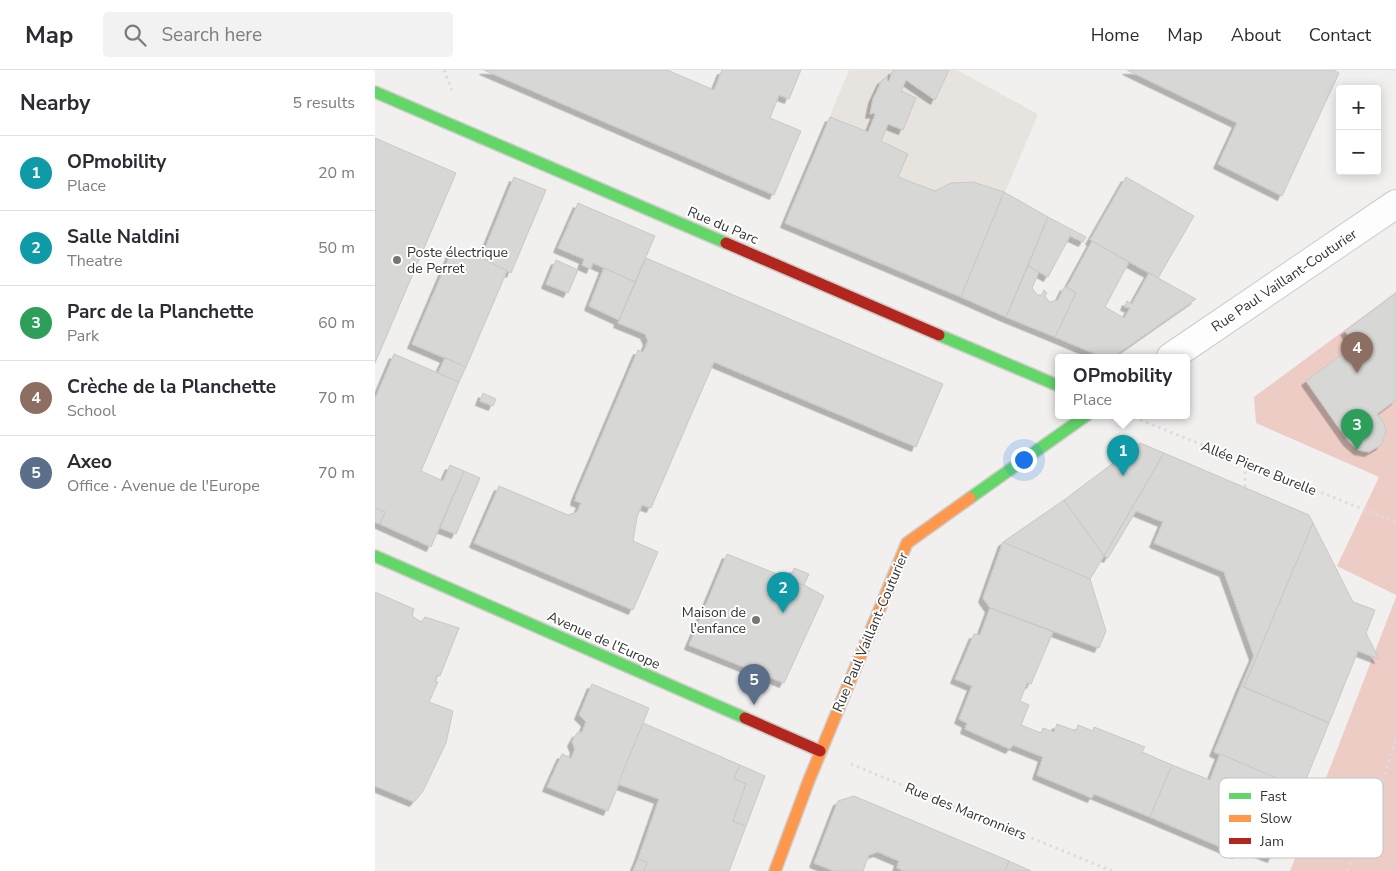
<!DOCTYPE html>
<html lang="en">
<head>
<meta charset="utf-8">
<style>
	:root { --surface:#fff; --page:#f2f2f3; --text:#2b2b33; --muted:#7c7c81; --line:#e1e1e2; --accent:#0b8043 }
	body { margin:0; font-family:"Nunito Sans",sans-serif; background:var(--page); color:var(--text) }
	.controls { position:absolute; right:15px; top:15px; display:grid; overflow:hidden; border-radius:5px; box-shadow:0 2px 12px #0003 }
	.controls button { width:45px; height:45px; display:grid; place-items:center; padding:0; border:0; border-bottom:1px solid var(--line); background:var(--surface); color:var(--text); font:25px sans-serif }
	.you { position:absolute; left:648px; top:389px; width:18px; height:18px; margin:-12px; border:4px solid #fff; border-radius:50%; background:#1a73e8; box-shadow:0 0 0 8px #1a73e833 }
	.badge { display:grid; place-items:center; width:32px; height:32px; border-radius:50%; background:var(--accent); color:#fff; font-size:16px; font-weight:700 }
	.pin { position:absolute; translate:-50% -41px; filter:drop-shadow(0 1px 2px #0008) }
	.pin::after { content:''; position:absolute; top:26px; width:18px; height:15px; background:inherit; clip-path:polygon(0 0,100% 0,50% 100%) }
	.popup { position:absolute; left:680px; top:284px; width:135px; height:65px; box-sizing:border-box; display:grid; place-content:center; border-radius:5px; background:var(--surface); filter:drop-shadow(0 1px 4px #0005); font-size:16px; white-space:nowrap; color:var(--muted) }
	.popup b { font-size:19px; color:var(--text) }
	.popup::after { content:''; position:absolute; left:50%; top:100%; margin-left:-10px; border:10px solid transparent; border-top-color:var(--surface) }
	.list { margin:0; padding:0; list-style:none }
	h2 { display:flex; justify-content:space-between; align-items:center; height:65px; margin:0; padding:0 20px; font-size:21px }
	h2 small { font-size:16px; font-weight:400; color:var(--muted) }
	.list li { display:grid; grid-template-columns:32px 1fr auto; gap:15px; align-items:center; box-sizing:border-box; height:75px; padding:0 20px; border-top:1px solid var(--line) }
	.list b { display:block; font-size:19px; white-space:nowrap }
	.list p { margin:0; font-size:16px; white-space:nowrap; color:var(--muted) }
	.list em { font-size:16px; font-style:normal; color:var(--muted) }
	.icon { flex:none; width:28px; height:28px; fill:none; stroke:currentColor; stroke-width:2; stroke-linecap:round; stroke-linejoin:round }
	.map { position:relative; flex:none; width:1021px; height:801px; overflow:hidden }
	header { display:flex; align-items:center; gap:30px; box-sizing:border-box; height:70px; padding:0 25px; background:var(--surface); border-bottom:1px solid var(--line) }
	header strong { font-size:24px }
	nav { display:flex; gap:28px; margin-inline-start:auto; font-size:18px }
	.search { width:350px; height:45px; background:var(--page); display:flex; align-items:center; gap:12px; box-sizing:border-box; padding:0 18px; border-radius:5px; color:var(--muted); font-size:19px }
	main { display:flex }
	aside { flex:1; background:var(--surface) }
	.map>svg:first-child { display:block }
	.built { fill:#e7e3de }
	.green { fill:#edccc6 }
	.building { fill:#d7d7d6; stroke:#c9c8c7; filter:url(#shadow) }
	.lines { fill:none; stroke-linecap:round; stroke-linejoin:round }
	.street-casing { stroke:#cdcccb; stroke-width:30 }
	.fast-casing { stroke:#cdcccb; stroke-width:14 }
	.slow-casing { stroke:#cdcccb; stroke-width:14 }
	.jam-casing { stroke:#cdcccb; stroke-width:14 }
	.path { stroke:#dcdcdb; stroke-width:3; stroke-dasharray:2.5 4; stroke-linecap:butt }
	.street { stroke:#fdfdfd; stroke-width:28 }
	.fast { stroke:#63d668; stroke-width:11 }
	.slow { stroke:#ff974d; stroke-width:11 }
	.jam { stroke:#b3261e; stroke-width:11 }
	.poi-dot { fill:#767574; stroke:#fff; stroke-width:2 }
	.labels { text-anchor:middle; stroke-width:4; stroke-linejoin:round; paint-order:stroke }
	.street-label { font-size:14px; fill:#333332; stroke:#fff }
	.poi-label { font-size:14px; fill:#333332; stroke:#fff; text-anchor:start }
	.key { fill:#fff; stroke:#c2c2c2; stroke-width:1 }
	.key-label { font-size:14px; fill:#333332 }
</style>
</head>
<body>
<header>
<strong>Map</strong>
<div class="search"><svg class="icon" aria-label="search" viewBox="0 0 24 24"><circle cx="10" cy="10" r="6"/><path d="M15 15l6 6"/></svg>Search here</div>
<nav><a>Home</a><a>Map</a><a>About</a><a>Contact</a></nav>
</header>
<main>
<aside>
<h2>Nearby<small>5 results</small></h2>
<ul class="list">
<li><span class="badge" style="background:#0f9aa8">1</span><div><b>OPmobility</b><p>Place</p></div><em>20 m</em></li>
<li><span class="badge" style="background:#0f9aa8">2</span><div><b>Salle Naldini</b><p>Theatre</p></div><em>50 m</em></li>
<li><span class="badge" style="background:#2e9e5b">3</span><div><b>Parc de la Planchette</b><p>Park</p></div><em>60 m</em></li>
<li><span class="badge" style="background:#8d6e63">4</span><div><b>Crèche de la Planchette</b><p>School</p></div><em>70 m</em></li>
<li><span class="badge" style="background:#5c6f8a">5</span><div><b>Axeo</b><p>Office · Avenue de l'Europe</p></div><em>70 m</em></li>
</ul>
</aside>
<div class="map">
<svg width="1021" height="801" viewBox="0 0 1021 801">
	<defs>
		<filter id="shadow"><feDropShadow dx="-4.5" dy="4.5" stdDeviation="0" flood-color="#0004"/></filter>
	</defs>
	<rect width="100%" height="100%" fill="#f1f0ef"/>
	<polygon class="built" points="474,0 582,0 663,44 586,227 410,153"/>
	<g class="green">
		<polygon points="1021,222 1021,525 962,496 1004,407 881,353 879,327"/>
		<polygon points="1021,527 1021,801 915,801"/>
	</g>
	<g class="building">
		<polygon points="109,0 292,0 339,20 347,0 426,0 414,29 404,25 395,48 426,61 399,125"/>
		<polygon points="518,0 574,0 560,30 531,10 526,21 541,28 528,60 513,54 506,71 533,84 523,107 560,121 576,113 598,112 629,122 586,227 410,153 455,47 493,62 500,45 499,43 495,44 498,29 507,10 512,7 512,10 514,11"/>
		<polygon points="752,0 958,0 964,3 907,126 843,94 862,53"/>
		<polygon points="0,68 81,103 0,293"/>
		<polygon points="139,107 171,120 136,203 106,188"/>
		<polygon points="751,107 819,146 783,208 715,170"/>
		<polygon points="629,122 673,147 631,247 586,227"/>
		<polygon points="203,133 280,166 260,212 218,193 216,199 207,195 209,189 183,178"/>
		<polygon points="673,147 711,167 708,172 695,166 673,207 653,196"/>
		<polygon points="717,171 754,192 730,237 749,248 755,238 750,236 752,231 757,234 774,203 821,229 741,285 725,286 680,267 701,223 692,217"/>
		<polygon points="78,178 105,189 106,188 132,201 91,297 37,274"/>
		<polygon points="271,188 568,314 541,377 339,292 276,438 267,435 262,447 258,471 283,482 258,540 99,473 124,416 193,445 202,442 206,433 200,431 201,426 263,280 268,282 273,271 270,264 243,253"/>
		<polygon points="181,190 203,200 193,223 171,214"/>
		<polygon points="653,196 664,202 657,218 663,226 667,225 669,220 672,223 670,226 674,232 683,230 690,216 701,223 680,267 631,247"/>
		<polygon points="229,198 260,212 244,250 214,236"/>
		<polygon points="1021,223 1021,330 1002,344 1009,353 1011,361 1006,375 994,382 983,380 973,371 931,311 980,275 970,261"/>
		<polygon points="19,284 84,312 46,401 68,411 75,395 89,401 56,477 5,454 10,442 0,438 0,329"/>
		<polygon points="70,288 91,297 84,312 63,303"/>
		<polygon points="108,323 121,329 118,336 105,331"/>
		<polygon points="765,373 789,383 729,486 689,430"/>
		<polygon points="789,383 934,445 938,453 869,617 866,616 879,586 849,502 779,473 788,452 761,441 733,488 729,486"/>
		<polygon points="89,401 105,408 81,464 65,458"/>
		<polygon points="689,430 729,486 715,509 628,472"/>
		<polygon points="0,438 10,442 5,454 0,452"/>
		<polygon points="938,453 978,532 1000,540 991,563 1004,589 983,581 954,653 869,617"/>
		<polygon points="628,472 715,509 731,561 724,578 615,538 608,528"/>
		<polygon points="352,484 429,515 449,526 409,613 314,575"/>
		<polygon points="419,498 434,504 429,515 414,510"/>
		<polygon points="0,522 39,539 37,546 46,552 50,547 84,558 65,606 62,605 60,611 63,612 54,632 78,641 71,673 48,721 39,732 0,716"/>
		<polygon points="615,538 678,562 656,614 652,613 645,631 654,635 646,655 666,663 668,658 679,662 682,654 701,661 703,655 718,661 719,657 770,677 767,682 797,695 775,747 719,724 717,728 662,705 668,687 638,675 635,679 590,659 592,653 584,649 597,616 580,609 599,564 605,565"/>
		<polygon points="217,614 274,638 233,741 172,717 187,684 196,688 200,679 197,672 199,668 202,663 207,662 211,652 204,645"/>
		<polygon points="866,616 954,653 927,719 839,682"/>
		<polygon points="268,653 365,695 359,708 371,714 358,751 371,756 354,801 269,801 272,792 263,789 284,729 243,714"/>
		<polygon points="845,684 927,719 897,788 866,776 862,784 775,747 797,695 835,710"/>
		<polygon points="365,695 390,706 371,756 358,751 371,714 359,708"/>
		<polygon points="479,726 634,791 630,801 529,801 522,798 524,791 503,782 494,785 488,801 459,801 439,793 463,731"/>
		<polygon points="263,789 272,792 269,801 258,801"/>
		<polygon points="634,791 656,801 630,801"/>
	</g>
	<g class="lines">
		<defs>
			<polyline id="street" points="796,287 1021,134"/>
			<g id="fast">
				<polyline points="0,22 351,173"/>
				<polyline points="564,265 684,316"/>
				<polyline points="595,428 712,345"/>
				<polyline points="0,486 370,648"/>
			</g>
			<polyline id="slow" points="400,801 434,710 532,473 595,428"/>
			<g id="jam">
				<polyline points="351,173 564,265"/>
				<polyline points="370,648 445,681"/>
			</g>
		</defs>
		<use href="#street" class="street-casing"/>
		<use href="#fast" class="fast-casing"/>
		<use href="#slow" class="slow-casing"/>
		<use href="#jam" class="jam-casing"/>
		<g class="path">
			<polyline points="69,0 77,20"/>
			<polyline points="753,345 1020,452 1021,455"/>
			<polyline points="870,417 870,392"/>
			<polyline points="476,694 737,801"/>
			<polyline points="972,801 1001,733 1021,669"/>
		</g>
		<use href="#street" class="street"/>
		<use href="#fast" class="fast"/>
		<use href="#slow" class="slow"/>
		<use href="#jam" class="jam"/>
	</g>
	<g class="poi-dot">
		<circle cx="22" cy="190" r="5"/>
		<circle cx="381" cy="550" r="5"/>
	</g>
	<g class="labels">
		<g class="street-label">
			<text transform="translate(348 155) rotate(23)" y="5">Rue du Parc</text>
			<text transform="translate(909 210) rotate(-34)" y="5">Rue Paul Vaillant-Couturier</text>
			<text transform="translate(884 398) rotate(22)" y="5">Allée Pierre Burelle</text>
			<text transform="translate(495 562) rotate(-67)" y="5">Rue Paul Vaillant-Couturier</text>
			<text transform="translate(229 570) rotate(24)" y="5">Avenue de l'Europe</text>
			<text transform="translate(591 741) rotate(22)" y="5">Rue des Marronniers</text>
		</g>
		<g class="poi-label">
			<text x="32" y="187">Poste électrique<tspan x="32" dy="16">de Perret</tspan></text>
			<text x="371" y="547" text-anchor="end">Maison de<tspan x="371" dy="16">l'enfance</tspan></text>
		</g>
	</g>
	<rect x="844" y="708" width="164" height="80" rx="8" class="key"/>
	<rect x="854" y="723" width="22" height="6" fill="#63d668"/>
	<rect x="854" y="745" width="22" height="7" fill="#ff974d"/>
	<rect x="854" y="768" width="22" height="6" fill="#b3261e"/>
	<g class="key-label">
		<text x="885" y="731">Fast</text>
		<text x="885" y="753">Slow</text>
		<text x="885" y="776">Jam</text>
	</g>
</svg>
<div class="controls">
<button>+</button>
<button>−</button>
</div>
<div class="you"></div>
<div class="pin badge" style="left:748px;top:406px;background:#0f9aa8">1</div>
<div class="popup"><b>OPmobility</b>Place</div>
<div class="pin badge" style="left:408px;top:543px;background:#0f9aa8">2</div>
<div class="pin badge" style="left:982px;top:380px;background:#2e9e5b">3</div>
<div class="pin badge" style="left:982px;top:303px;background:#8d6e63">4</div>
<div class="pin badge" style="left:379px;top:635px;background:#5c6f8a">5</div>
</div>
</main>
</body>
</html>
